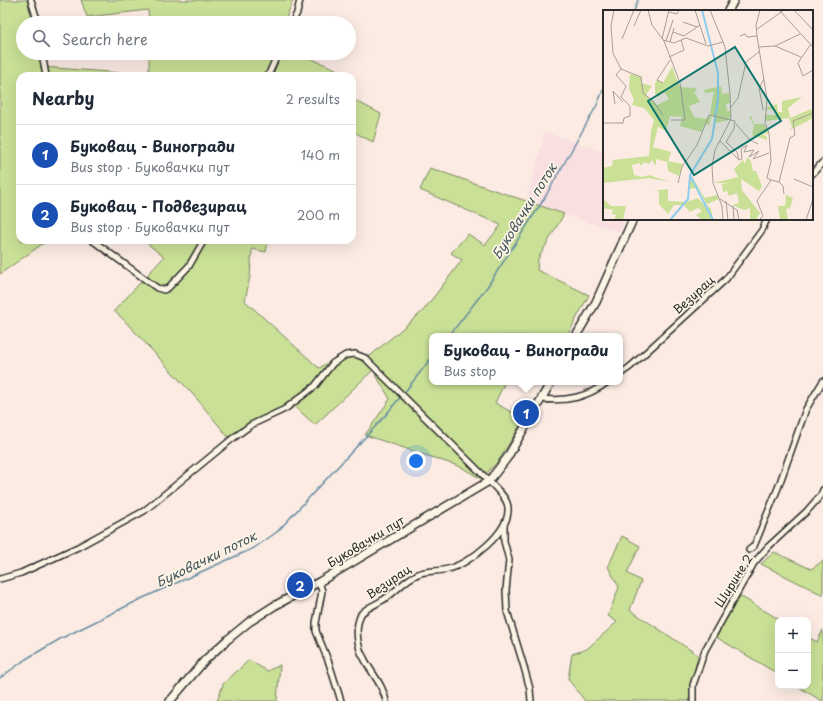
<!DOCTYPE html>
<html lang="en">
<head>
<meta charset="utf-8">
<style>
	:root { --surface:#fff; --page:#f6f6f7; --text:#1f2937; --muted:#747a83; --line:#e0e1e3; --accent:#c8321e }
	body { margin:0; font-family:"Playpen Sans",sans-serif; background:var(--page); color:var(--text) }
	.controls { position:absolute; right:12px; bottom:12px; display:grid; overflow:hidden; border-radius:8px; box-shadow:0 4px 16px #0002 }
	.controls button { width:36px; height:36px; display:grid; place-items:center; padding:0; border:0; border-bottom:1px solid var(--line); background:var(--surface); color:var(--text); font:20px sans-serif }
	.you { position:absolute; left:416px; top:461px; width:14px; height:14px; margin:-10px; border:3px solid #fff; border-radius:50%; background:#1a73e8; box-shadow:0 0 0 6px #1a73e833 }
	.badge { display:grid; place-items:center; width:26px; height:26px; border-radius:50%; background:var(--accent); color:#fff; font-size:13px; font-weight:700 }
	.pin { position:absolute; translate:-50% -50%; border:2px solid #fff; box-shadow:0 1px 4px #0006 }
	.popup { position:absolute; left:429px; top:333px; width:194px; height:52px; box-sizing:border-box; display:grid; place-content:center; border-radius:8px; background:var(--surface); filter:drop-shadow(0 1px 3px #0005); font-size:13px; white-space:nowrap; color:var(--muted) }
	.popup b { font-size:15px; color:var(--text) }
	.popup::after { content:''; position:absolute; left:50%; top:100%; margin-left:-8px; border:8px solid transparent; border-top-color:var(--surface) }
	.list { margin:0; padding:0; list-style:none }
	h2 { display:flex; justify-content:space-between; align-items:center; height:52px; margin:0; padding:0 16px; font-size:17px }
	h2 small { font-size:13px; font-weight:400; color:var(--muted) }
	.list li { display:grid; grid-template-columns:26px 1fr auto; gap:12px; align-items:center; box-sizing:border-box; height:60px; padding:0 16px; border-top:1px solid var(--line) }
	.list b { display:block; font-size:15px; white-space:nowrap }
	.list p { margin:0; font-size:13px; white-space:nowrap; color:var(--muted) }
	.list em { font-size:13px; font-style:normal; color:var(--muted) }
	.icon { flex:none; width:22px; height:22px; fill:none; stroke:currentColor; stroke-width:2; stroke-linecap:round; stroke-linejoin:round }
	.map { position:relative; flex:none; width:823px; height:701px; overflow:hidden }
	.search { position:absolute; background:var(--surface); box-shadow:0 4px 16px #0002; left:16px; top:16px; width:340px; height:44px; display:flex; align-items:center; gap:10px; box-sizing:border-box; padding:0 14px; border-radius:22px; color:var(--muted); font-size:15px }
	.panel { position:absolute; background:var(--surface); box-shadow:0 4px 16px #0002; left:16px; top:72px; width:340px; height:172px; border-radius:12px }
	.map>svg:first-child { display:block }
	.built { fill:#fadfe1 }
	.green { fill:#c9e096; stroke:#7a8660 }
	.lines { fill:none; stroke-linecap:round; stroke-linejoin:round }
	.stream { stroke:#668ca1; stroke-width:1.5 }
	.street-casing { stroke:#2b2b2b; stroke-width:8 }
	.secondary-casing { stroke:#2b2b2b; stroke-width:10 }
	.street { stroke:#fcf5e5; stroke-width:5 }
	.secondary { stroke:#fcf5e5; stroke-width:7 }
	.labels { text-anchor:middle; stroke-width:3.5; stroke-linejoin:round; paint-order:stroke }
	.street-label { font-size:12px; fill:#2b2b2b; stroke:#fcf5e5 }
	.water-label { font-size:13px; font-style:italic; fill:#44545c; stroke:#fcf5e5 }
	.inset-river { fill:none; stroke:#8ecdef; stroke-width:2 }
	.inset-road { fill:none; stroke:#a89e99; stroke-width:1 }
	.view { fill:#0f766e; fill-opacity:0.15; stroke:#0f766e; stroke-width:2 }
	.inset-edge { fill:none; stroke:#2b2b2b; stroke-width:2 }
</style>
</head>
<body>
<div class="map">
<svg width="823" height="701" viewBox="0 0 823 701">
	<rect width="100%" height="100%" fill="#fbebe3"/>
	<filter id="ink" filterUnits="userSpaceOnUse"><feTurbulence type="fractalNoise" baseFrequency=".025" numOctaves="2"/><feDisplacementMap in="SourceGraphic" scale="8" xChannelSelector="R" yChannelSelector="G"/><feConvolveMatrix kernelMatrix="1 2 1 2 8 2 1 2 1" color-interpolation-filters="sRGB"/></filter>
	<g filter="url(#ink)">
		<polygon class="built" points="545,132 604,152 604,219 625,219 620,232 526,202"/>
		<g class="green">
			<polygon points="0,0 27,0 33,23 23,23 23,53 40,53 42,67 149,75 149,53 297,53 336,69 338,76 20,76 20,240 48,240 0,274"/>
			<polygon points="81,0 293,0 284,23 149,23 148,10 87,17"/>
			<polygon points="352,99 381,114 373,142 352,131"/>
			<polygon points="430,168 564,214 538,259 537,270 589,295 567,336 432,336 432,382 505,382 495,403 524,419 499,460 481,479 461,467 365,435 390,399 373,370 315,425 291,403 229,438 197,399 123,319 114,311 164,257 143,240 268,240 266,252 252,249 250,276 245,301 319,368 334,359 354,355 363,362 423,311 462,260 451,253 468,234 485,245 501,225 420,190"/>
			<path d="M622 536 640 546 627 573 641 581 630 610 698 655C695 671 690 685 689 701H585L568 679 572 654 587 649 617 622 608 616 619 587 608 567Z"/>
			<polygon points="774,552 811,569 823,561 823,595 761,564"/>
			<polygon points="740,596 780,620 778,620 778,674 716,637"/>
			<polygon points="823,630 823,701 822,701 797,686 808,686 808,637 817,642"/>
			<polygon points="249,660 267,671 280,665 277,701 216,701 218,699 223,684"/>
		</g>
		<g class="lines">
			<g class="stream">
				<polyline points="634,11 638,0"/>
				<polyline points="449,336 487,287 544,199 597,105 604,88"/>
				<polyline points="404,393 432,357"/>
				<polyline points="0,678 26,659 60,639 143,598 254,548 277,532 385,416 401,396"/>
			</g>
			<defs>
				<g id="street">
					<polyline points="31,0 38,23"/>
					<polyline points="292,23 297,13 300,0"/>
					<polyline points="42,53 46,76"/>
					<polyline points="268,76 278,53"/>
					<polyline points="812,174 823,162"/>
					<polyline points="92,240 157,288 164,290 168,288 189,266 204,240"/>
					<polyline points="620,374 630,367 726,279 762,230 767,219"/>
					<path d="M541 399C567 402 587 397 608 382"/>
					<polyline points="504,526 504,541 509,560 506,590 507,611 524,667 530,689 531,701"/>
					<polyline points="749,550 754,546 778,488 806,409 823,381"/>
					<path d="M0 579 21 573 78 547 144 511 232 439 251 425 285 409 315 386 333 363 346 355 355 354 365 358 489 481C495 488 508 498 508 508 510 532 469 564 448 569 438 572 427 570 418 574 403 580 395 594 381 601 375 605 366 608 361 614 360 616 359 620 358 623 356 634 358 649 364 658 371 673 383 684 386 701"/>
					<polyline points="319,582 322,591 316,623 316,631 329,663 341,701"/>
					<polyline points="693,701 693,685 705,650 754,563 768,547 807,511 821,495 823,490"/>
				</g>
				<g id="secondary">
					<polyline points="728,11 734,0"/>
					<polyline points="576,336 596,302 633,219"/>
					<polyline points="170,701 205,660 227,640 249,622 274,606 319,582 489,481 507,458 551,382"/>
				</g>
			</defs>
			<use href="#street" class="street-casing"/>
			<use href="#secondary" class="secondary-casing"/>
			<use href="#street" class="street"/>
			<use href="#secondary" class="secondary"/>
		</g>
	</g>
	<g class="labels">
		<g class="street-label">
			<text transform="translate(694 295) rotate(-42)" y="4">Везирац</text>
			<text transform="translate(366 542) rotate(-31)" y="4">Буковачки пут</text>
			<text transform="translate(734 581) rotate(-58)" y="4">Ширине 2</text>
			<text transform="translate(389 582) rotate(-34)" y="4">Везирац</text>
		</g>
		<g class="water-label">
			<text transform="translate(524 211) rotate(-58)" y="5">Буковачки поток</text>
			<text transform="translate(206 559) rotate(-26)" y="5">Буковачки поток</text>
		</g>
	</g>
	<g transform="translate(603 10)">
		<rect width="210" height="210" fill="#fbebe3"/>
		<path d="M69 57 77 77 93 78 94 81 91 82 97 92 86 96 91 107 103 109 107 105 110 85 112 82 102 83 101 80 118 76 119 84 126 83 127 93 123 94 124 101H128L127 110 112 113V107L109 106 106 115 102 114 98 122 77 116 79 107 67 106 63 121 55 117 50 137 68 142 65 151 80 154 76 166 65 161 64 152 53 149V156L49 150 46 154 41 152 38 156 37 153 29 155 31 165 39 167 46 165 67 172 46 168 0 173V158L9 156 10 150 46 146 48 121 51 110 41 98 29 95 31 90 26 78 27 64 39 67 38 73 49 76 43 85 54 95 66 89 61 82 55 87 52 84V74L54 70 60 73ZM199 87 185 98 187 108 208 99 210 107 205 111 186 120 189 117 186 108 162 111V105H173L172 99 162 100 163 98 174 94 175 102H179V91ZM146 106H148L151 114H161L166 123 160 124 164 127V130L149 125 151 116ZM144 147 148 151 150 161H153L159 176 156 181 138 169 139 180 157 203 153 210H147V198L141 200 129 195 136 193 134 183 126 186 124 181 120 182 119 174 126 173H111L135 167 131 159 140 150 142 154ZM87 164 102 188 114 185 116 189 104 194 108 199 110 210H99L93 205 99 201 95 198 87 202 81 195H71L65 204 56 194V181H50L65 179V191L83 192 95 188 107 201 97 181 92 178 86 179ZM183 185 190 188 187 198 183 199 185 210H177L175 196H182ZM0 189 8 196H23L20 210H11L13 205 9 204 10 200 0 198Z" fill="#c9e096"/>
		<path class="inset-river" d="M99 0 115 63V89L109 129 87 165 110 210M67 210 85 189 87 165"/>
		<path class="inset-road" d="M11 0 8 16 10 43 18 59M45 0 49 15 61 31 77 73 82 110H68M92 0 103 34M107 0 122 37 127 84 128 109 112 140 109 156 110 173 119 196 120 210M176 0 210 37M191 0 210 20M66 2 74 4 76 0M80 12 94 17M31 16 38 0M153 20 181 0M70 22 81 26 97 15M137 26 142 24 144 27 154 26 164 89 162 113 166 123 168 151 164 168 168 170M154 26 153 15 157 0M19 29 31 0M59 29 66 0M60 30 71 33 83 28 105 36 120 32M63 31 70 10M67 32 71 18M208 34 195 53 200 66 210 60M172 36 197 24M156 37 172 36 198 47M66 47 81 40 78 30M18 59 38 67 40 83 50 91 60 105M60 73 54 70 67 50M12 94 10 81 20 92M128 97 135 88 143 52 157 41M160 100 156 78 161 69M0 113H20L21 108 27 106V96L18 87 23 76 13 65 18 59M133 114 147 130 155 134M117 131 136 150M136 150 139 149 138 139 144 135 141 142 151 140 146 147 156 141 150 149 166 143M191 169 210 177M168 170 176 172 180 176 181 184M176 172 187 128 192 125 190 111 210 103M75 173 79 157 94 135 106 105 132 111 131 119 123 132 134 142 136 150M117 189 134 200 136 210M123 191 125 210M130 196 131 210M156 210 160 206 154 191 168 170M203 210 210 189"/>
		<path class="view" d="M132 37 178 111 91 165 45 91Z"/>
		<rect width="210" height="210" class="inset-edge"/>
	</g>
</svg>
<div class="controls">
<button>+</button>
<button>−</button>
</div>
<div class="you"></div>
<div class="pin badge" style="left:526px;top:413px;background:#1a4fb4">1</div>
<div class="popup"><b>Буковац - Виногради</b>Bus stop</div>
<div class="pin badge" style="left:300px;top:585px;background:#1a4fb4">2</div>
<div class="search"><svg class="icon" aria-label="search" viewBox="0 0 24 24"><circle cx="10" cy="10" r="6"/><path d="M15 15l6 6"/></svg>Search here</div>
<section class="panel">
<h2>Nearby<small>2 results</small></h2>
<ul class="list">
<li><span class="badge" style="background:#1a4fb4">1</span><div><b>Буковац - Виногради</b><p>Bus stop · Буковачки пут</p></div><em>140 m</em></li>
<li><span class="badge" style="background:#1a4fb4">2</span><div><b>Буковац - Подвезирац</b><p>Bus stop · Буковачки пут</p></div><em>200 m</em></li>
</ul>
</section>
</div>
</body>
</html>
